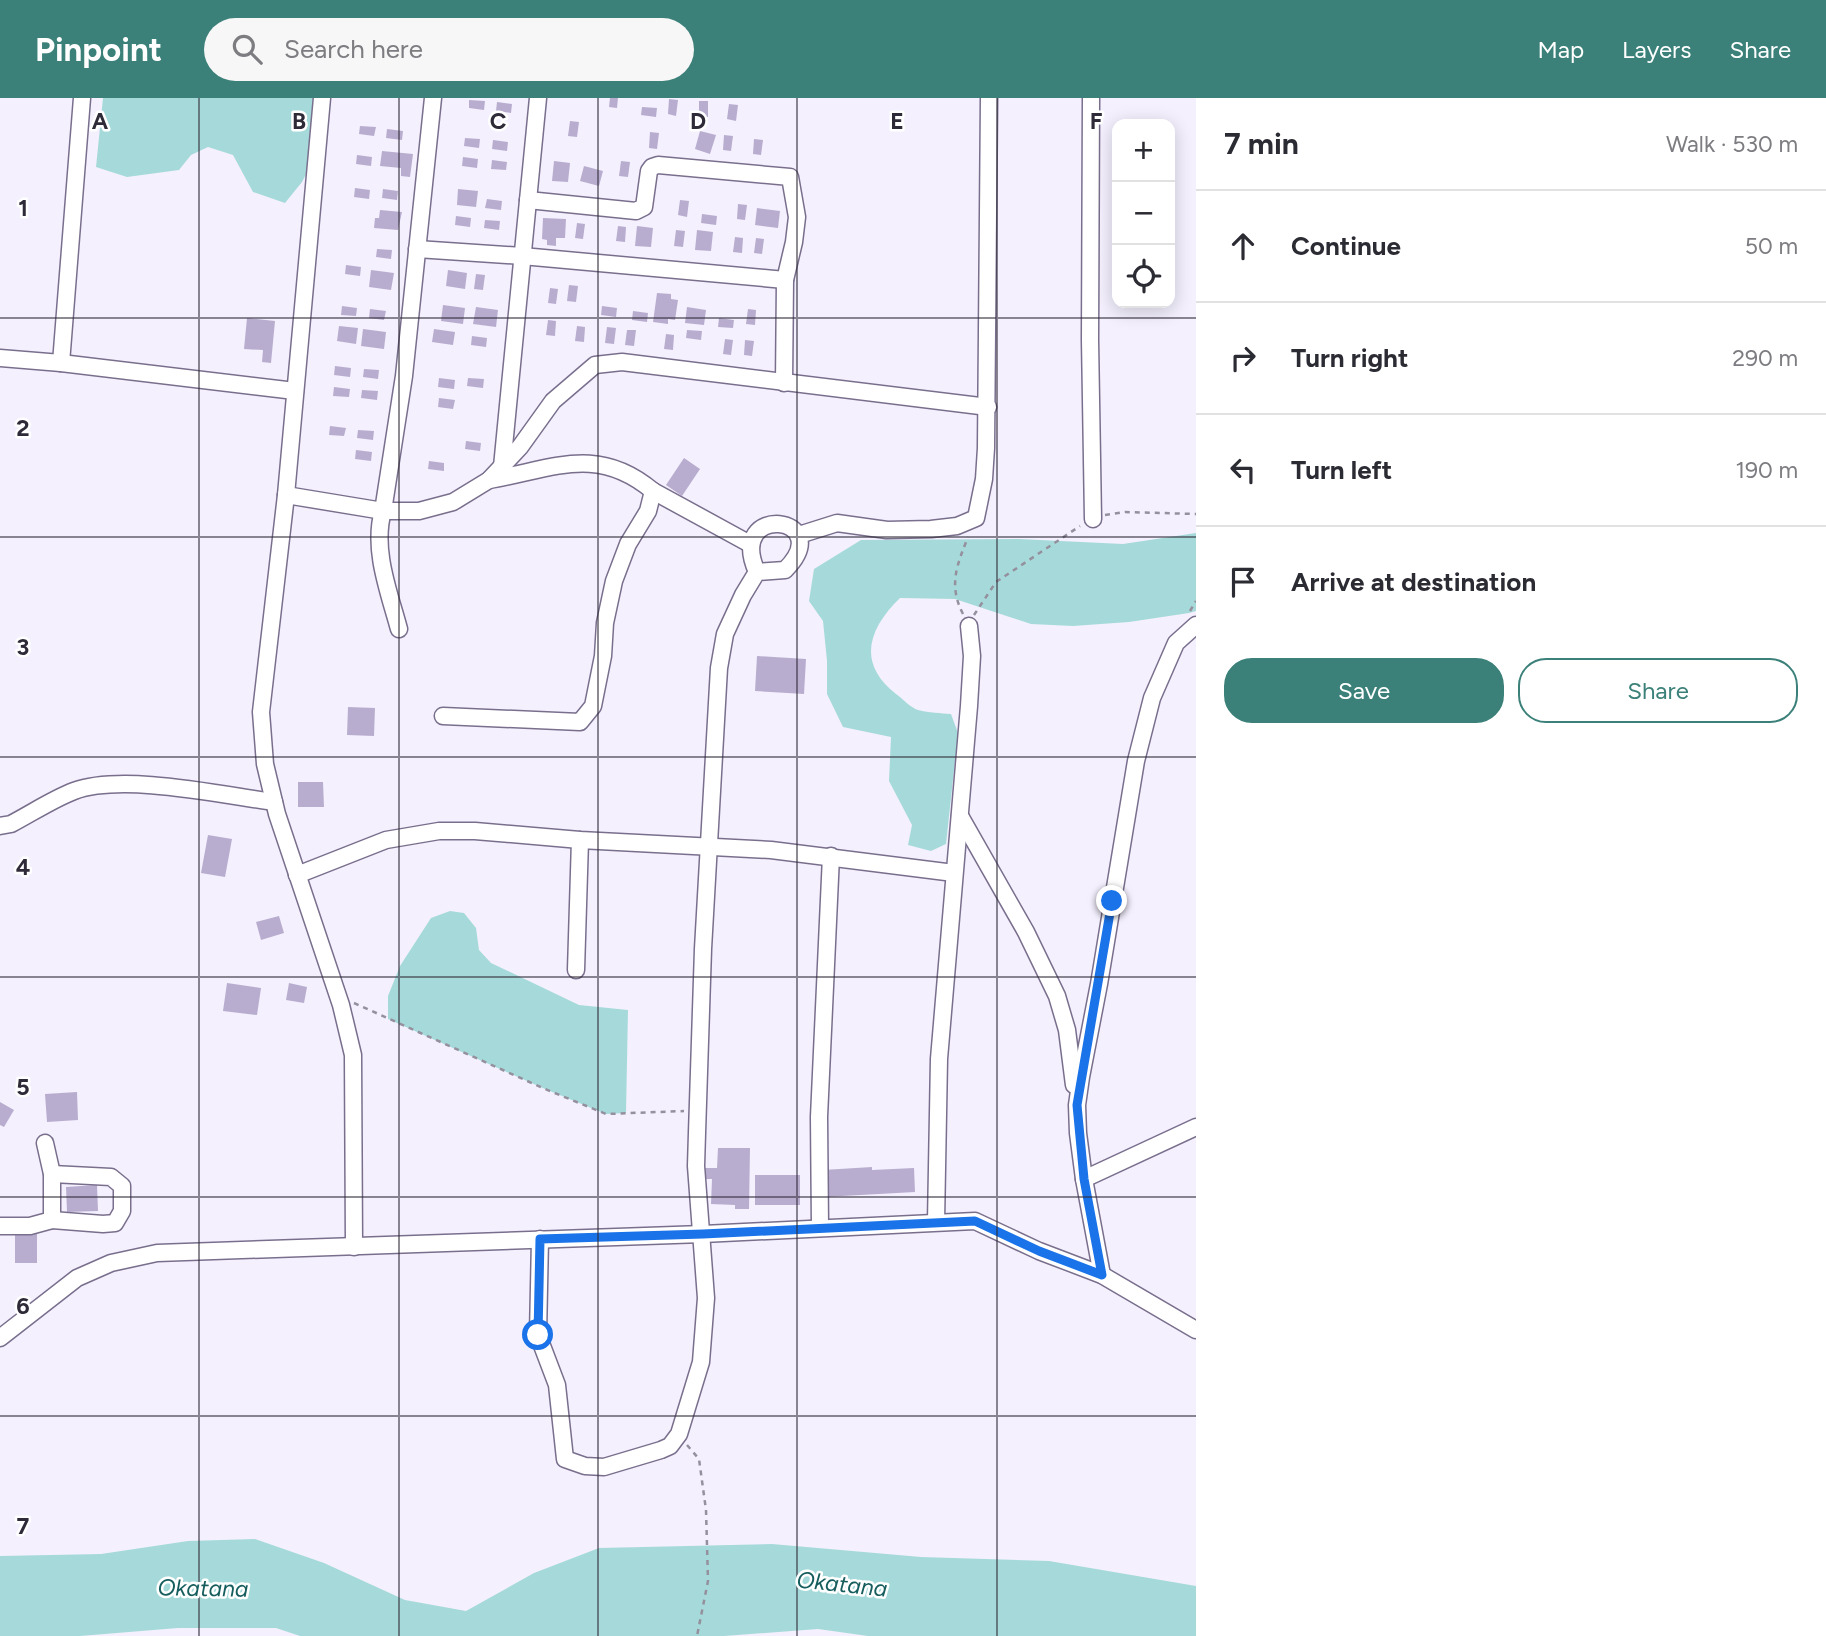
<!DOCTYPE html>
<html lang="en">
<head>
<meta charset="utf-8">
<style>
	:root { --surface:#fff; --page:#f7f7f7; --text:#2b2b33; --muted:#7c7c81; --line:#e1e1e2; --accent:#3b8179 }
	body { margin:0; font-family:Figtree,sans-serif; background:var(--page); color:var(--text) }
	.controls { position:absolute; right:21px; top:21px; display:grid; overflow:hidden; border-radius:14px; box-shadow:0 4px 18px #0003 }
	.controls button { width:63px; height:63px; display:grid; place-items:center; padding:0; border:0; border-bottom:2px solid var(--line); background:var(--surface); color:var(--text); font:35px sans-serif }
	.stop { position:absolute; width:21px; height:21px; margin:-16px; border:5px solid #1a73e8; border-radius:50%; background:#fff }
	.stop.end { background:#1a73e8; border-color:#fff; box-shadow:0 2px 7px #0008 }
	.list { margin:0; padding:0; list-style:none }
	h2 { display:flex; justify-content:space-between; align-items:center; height:91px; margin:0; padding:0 28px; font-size:30px }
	h2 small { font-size:23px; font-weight:400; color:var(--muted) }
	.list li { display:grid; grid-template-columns:46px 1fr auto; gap:21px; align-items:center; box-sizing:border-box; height:112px; padding:0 28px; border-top:2px solid var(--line) }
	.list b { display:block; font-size:26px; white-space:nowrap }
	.list em { font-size:23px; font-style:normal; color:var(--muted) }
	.actions { display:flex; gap:14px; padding:21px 28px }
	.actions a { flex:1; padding:16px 0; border:2px solid var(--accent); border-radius:28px; text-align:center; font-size:24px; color:var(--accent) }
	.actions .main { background:var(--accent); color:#fff }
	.icon { flex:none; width:38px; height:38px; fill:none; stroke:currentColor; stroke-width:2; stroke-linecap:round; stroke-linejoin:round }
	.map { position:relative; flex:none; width:1196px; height:1538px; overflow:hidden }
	header { display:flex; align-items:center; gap:42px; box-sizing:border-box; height:98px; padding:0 35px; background:var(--accent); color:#fff }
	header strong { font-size:33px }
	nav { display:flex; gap:38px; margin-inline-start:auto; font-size:24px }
	.search { width:490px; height:63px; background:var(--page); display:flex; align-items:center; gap:18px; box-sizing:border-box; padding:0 24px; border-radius:38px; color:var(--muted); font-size:26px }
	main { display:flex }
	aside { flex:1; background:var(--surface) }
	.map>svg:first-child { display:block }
	.water { fill:#a6dada }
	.building { fill:#b8adcf }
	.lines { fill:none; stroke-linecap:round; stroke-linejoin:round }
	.minor-casing { stroke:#796f8d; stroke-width:19 }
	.path { stroke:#94909d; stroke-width:2.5; stroke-dasharray:5 5; stroke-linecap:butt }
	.minor { stroke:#fff; stroke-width:16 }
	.route { stroke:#1a73e8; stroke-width:9 }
	.grid { fill:none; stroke:#2f2a37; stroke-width:2; stroke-opacity:0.55 }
	.labels { text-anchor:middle; stroke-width:5; stroke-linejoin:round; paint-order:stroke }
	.water-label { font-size:23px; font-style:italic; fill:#165d5e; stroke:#fff }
	.grid-label { font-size:23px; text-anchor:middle; font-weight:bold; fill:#2f2a37; stroke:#fff; stroke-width:5; stroke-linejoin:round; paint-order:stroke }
</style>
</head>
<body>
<header>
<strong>Pinpoint</strong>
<div class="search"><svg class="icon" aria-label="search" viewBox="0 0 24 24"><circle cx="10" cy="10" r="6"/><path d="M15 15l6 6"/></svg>Search here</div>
<nav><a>Map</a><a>Layers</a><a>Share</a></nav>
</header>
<main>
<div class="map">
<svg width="1196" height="1538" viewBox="0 0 1196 1538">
	<rect width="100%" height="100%" fill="#f4f0fe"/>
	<g class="water">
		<polygon points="103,0 322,0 316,57 302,84 285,105 253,94 233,57 208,49 191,57 179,72 127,79 96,69"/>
		<path d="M1196 435V513L1189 515 1129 524 1073 528 1031 526 955 501 900 500C869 530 856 565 896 596 903 601 911 610 918 612 929 615 941 615 951 616L958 635 946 746 931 753 908 747 912 727 889 683 891 639 843 629 827 596V563L823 523 809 503 814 471 861 442 1019 441 1123 446Z"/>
		<polygon points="450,813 464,815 476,830 479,852 491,865 579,907 628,912 626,1015 606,1016 545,991 388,921 388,898 400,868 431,820"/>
		<polygon points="255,1441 324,1465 405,1502 466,1513 534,1475 599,1450 772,1446 921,1459 1049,1463 1196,1488 1196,1538 868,1538 818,1531 724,1538 300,1538 276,1530 178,1530 80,1538 0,1538 0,1458 101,1456 188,1443"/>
	</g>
	<g class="building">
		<polygon points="610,0 618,0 617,10 609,9"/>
		<polygon points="669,1 678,2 676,18 668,16"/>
		<polygon points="469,2 485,3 484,12 469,10"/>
		<rect x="699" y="3" width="9" height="16"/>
		<polygon points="497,4 512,6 511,15 496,13"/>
		<polygon points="729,6 738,7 736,23 727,21"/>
		<polygon points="642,9 657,10 656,19 641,17"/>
		<polygon points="570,23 579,24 577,39 568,38"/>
		<polygon points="360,28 376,29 374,38 359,36"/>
		<polygon points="387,31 403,33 402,42 386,40"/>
		<polygon points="700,33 716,37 710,56 695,51"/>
		<polygon points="650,34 659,35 657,51 649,50"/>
		<polygon points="724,37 733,38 731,53 723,52"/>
		<polygon points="465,40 480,41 479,50 464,48"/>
		<polygon points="754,41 763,42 761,57 753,56"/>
		<polygon points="493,42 508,44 507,53 492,51"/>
		<polygon points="382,53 413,56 410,79 401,78 401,70 380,68"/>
		<polygon points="357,57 372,59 371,68 356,66"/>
		<polygon points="463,59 478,61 477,70 462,68"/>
		<polygon points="492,62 507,64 506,72 491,71"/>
		<polygon points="554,63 570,65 568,84 552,83"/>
		<polygon points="621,63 630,64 628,79 619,78"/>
		<polygon points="584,68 603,73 599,88 580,83"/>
		<polygon points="355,90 370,92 369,101 354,99"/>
		<polygon points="383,91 398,93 397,102 382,100"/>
		<polygon points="458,91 478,93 476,109 457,107"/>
		<polygon points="487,101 502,103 501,112 485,110"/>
		<polygon points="680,102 689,103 687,119 678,117"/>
		<polygon points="738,106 747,107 745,122 737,121"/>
		<polygon points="757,110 780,113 778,130 755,127"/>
		<polygon points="380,112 402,114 398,132 374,130 375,120 379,120"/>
		<polygon points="702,116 717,118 716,127 701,125"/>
		<polygon points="456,118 471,120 470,129 455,127"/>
		<polygon points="543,120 566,121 565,140 556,140 556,148 547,147 547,142 542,141"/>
		<polygon points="485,122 500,123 499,132 484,130"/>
		<polygon points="577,125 585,126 583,141 575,140"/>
		<polygon points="618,128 626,129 625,144 616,143"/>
		<polygon points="637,128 653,130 651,149 635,148"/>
		<polygon points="676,132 685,133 683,149 674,148"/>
		<polygon points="697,132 713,134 711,153 695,152"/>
		<polygon points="735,139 743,140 742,155 733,154"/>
		<polygon points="756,140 764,141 762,156 754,155"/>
		<polygon points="377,151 392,152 391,161 376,159"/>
		<polygon points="346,167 361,169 360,178 345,176"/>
		<polygon points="371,172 394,175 391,192 369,189"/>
		<polygon points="448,172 467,175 465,191 446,188"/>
		<polygon points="476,176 485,177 483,192 474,191"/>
		<polygon points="569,187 578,188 576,204 567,203"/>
		<polygon points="550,190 558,191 556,206 548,205"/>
		<polygon points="657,195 671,196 671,201 678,202 675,222 668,221 668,226 653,224"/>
		<polygon points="443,207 465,210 463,226 441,223"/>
		<polygon points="342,208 357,210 356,218 341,217"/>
		<polygon points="602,208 617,210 616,219 601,217"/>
		<polygon points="476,209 498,212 496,229 473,226"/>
		<polygon points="687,209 706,212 704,227 685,225"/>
		<polygon points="370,211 386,213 384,222 369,220"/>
		<polygon points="748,211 756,212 755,227 746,226"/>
		<polygon points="633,213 648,215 647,224 632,222"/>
		<polygon points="247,220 275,223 271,265 262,264 263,252 244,251"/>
		<polygon points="719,220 734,222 733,230 718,229"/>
		<polygon points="548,222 556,223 555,238 546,237"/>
		<polygon points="339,228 358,230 356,246 337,243"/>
		<polygon points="577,228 585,229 584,244 575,243"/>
		<polygon points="607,229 616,230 614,246 605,245"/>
		<polygon points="363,231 386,234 384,251 361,248"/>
		<polygon points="434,231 455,234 453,247 432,244"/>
		<polygon points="627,232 636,232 634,248 625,247"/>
		<polygon points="687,232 702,233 701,242 686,240"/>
		<polygon points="666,236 674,237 673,252 664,251"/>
		<polygon points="472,238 487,240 486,249 471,247"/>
		<polygon points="725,241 733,242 731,257 723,256"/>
		<polygon points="745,242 754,243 752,258 744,257"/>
		<polygon points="335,268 351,270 350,279 334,277"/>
		<polygon points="364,271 379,272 378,281 363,279"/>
		<polygon points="439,280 455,282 454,291 438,289"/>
		<polygon points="468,280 484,281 483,290 467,288"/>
		<polygon points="334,289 350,291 349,299 333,298"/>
		<polygon points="362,292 378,293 377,302 361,300"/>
		<polygon points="439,300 455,302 453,311 438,309"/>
		<polygon points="330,328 346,330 344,338 329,337"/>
		<polygon points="358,332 374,333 373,342 357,340"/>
		<polygon points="466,343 481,345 480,353 465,351"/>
		<polygon points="356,352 372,354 371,363 355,361"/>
		<polygon points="684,360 700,371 682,398 666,387"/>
		<polygon points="429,363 444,365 444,373 428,371"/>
		<polygon points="757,558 806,561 804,596 755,593"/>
		<polygon points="348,609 375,610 374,638 347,637"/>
		<polygon points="298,684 323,684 324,709 298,709"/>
		<polygon points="208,737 232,741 225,779 201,775"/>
		<polygon points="279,818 284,835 261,842 256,824"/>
		<polygon points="227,885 261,890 257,917 223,913"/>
		<polygon points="289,885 307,889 304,905 286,902"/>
		<polygon points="77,994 78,1022 47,1024 45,996"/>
		<polygon points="0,1004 14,1012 4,1029 0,1027"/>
		<polygon points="718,1050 750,1050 749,1111 735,1111 735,1107 711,1106 712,1081 704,1081 704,1070 717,1070"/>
		<polygon points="872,1069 872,1072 914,1070 915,1094 824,1099 823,1072"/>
		<rect x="755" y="1077" width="45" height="30"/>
		<polygon points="97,1087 98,1113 67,1114 66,1089"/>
		<rect x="15" y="1136" width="22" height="29"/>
	</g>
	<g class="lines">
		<defs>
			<g id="minor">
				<polyline points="322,0 286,397 261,614 265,666 277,716 341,907 353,957 354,1149"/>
				<polyline points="1091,0 1090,242 1093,421"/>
				<polyline points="528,102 636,113 644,109 649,73 652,69 658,67 790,79 797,119 794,144 785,182 784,285"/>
				<polyline points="417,151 522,158 785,182"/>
				<polyline points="0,260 61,265 295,293"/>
				<polyline points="61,265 82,0"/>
				<polyline points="502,369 538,0"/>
				<polyline points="653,393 750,446"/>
				<polyline points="286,397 383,413 419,413 453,404 489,382 520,349 553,303 595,267 622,264 988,309"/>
				<polyline points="799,437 837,425 887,432 931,431 957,428 976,420 984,381 986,350 989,0"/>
				<path d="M399 531C389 494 372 451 383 413L404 278 433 0"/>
				<path d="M443 618 580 624 593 608 603 558 605 525 614 483 628 446 648 413 653 393C597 346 553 371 489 382"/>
				<polyline points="960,718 1026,834 1057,898 1067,932 1074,987"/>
				<path d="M0 728 11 726C32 715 53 701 74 693 123 675 222 697 274 704"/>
				<polyline points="297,777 386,742 439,733 475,733 580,742 771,752 954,775"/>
				<polyline points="576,872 580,742"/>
				<polyline points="52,1076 111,1079 122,1088 122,1113 115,1125 103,1126 52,1122"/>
				<polyline points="1084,1081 1196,1029"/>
				<polyline points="936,1124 939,961 969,608 972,558 969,528"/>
				<polyline points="0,1128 30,1128 52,1122 52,1076 45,1045"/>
				<polyline points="820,1130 819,1019 831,758"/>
				<path d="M540 1141 538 1237 557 1287 565 1361 585 1368 604 1369 661 1352 670 1348 679 1336 701 1264 706 1200 696 1068 697 1035 703 851 719 570 725 536 743 497 757 474 785 472C839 418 725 403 757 474"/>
				<polyline points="1102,1177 1084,1081 1078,1035 1077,1007 1081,979 1099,886 1136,663 1152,600 1176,545 1196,527"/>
				<polyline points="0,1240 77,1180 111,1165 157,1155 703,1136 975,1123 1039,1153 1102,1177 1196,1232"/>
			</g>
		</defs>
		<use href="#minor" class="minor-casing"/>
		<g class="path">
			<polyline points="1105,417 1125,414 1196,416"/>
			<polyline points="1190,513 1196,503"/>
			<path d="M963 516C948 487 957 467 968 439"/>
			<polyline points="974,517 996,484 1080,428"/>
			<polyline points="354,905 545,991 606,1016 684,1013"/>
			<polyline points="687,1347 699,1361 706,1412 708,1483 697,1538"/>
		</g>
		<use href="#minor" class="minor"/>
	</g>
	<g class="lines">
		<polyline class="route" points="538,1237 540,1141 703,1136 975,1123 1039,1153 1102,1177 1084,1081 1077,1007 1112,803"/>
	</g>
	<path class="grid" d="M199 0V1538M399 0V1538M598 0V1538M797 0V1538M997 0V1538M0 220H1196M0 439H1196M0 659H1196M0 879H1196M0 1099H1196M0 1318H1196"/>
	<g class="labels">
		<g class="water-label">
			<text transform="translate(842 1486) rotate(6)" y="8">Okatana</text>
			<text transform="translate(203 1490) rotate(1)" y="8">Okatana</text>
		</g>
	</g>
	<g class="grid-label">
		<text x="100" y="31">A</text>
		<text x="299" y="31">B</text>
		<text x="498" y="31">C</text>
		<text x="698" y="31">D</text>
		<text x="897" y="31">E</text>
		<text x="1096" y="31">F</text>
		<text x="23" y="118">1</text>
		<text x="23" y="338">2</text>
		<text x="23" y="557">3</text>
		<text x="23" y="777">4</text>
		<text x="23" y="997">5</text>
		<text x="23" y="1216">6</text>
		<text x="23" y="1436">7</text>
	</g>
</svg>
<div class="controls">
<button>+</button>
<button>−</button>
<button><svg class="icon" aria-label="locate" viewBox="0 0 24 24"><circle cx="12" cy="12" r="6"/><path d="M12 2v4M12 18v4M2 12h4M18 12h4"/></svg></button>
</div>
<div class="stop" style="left:538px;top:1237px"></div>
<div class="stop end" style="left:1112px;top:803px"></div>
</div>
<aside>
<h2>7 min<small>Walk · 530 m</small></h2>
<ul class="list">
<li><svg class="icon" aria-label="ahead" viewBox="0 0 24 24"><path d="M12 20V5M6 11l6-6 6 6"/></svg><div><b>Continue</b></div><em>50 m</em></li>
<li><svg class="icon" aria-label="right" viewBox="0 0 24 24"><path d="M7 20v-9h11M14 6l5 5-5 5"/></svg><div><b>Turn right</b></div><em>290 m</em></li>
<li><svg class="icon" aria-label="left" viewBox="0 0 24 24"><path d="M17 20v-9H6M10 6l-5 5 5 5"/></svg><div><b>Turn left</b></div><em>190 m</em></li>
<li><svg class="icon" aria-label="arrive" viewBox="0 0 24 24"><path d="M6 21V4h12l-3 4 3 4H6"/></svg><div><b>Arrive at destination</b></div></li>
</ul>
<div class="actions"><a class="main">Save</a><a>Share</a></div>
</aside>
</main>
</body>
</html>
